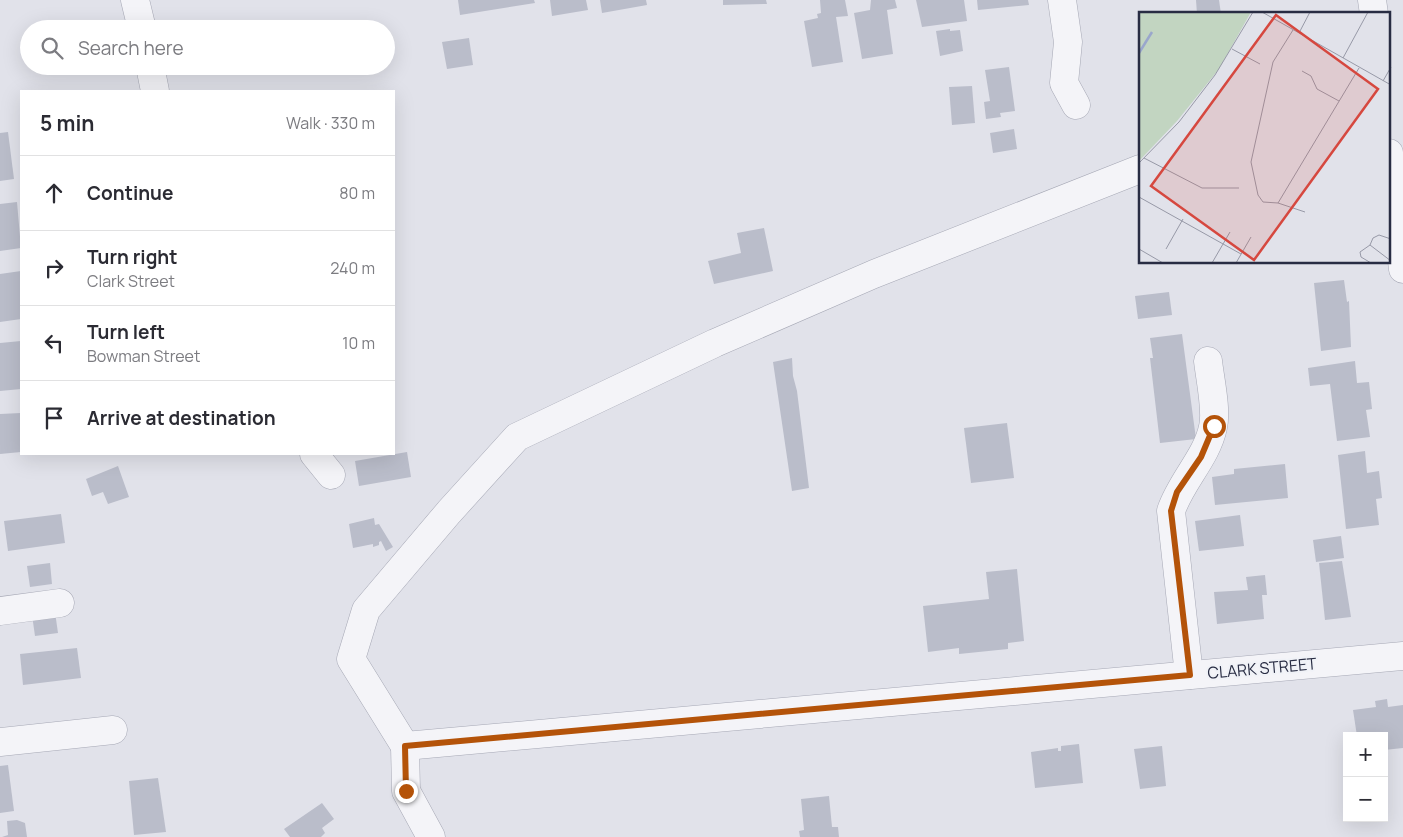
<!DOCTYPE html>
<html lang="en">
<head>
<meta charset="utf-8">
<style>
	:root { --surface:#fff; --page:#f7f7f7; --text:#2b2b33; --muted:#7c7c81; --line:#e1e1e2 }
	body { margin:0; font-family:Manrope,sans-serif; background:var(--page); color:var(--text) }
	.controls { position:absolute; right:15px; bottom:15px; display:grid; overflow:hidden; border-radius:0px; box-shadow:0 5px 20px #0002 }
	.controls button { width:45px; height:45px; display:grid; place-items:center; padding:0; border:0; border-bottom:1px solid var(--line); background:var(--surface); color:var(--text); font:25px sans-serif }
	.stop { position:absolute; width:15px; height:15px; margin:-11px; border:4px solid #b45309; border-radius:50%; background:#fff }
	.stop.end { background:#b45309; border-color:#fff; box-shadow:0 1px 5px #0008 }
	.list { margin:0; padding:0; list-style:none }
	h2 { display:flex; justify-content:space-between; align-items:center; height:65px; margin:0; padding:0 20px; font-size:21px }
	h2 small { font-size:16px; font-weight:400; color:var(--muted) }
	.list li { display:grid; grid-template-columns:32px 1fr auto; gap:15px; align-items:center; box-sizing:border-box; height:75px; padding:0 20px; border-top:1px solid var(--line) }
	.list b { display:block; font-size:19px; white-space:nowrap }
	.list p { margin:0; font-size:16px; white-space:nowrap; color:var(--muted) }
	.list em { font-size:16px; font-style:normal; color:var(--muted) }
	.icon { flex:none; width:28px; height:28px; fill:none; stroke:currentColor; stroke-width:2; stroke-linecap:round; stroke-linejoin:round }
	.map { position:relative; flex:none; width:1403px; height:837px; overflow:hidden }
	.search { position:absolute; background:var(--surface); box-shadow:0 5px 20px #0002; left:20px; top:20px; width:375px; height:55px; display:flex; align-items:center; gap:12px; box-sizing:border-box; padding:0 18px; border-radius:28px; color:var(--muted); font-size:19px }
	.panel { position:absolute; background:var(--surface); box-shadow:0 5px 20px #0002; left:20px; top:90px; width:375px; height:365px; border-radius:0px }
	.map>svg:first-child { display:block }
	.building { fill:#babdca }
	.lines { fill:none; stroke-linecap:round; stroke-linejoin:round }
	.minor-casing { stroke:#a6a8b5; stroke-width:29 }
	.minor { stroke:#f4f4f8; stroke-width:28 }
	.route { stroke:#b45309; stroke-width:6 }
	.labels { text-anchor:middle; stroke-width:4; stroke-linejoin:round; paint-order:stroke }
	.street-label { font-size:16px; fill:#282c43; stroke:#f0f2f7 }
	.inset-river { fill:none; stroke:#9aa7cc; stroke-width:2.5 }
	.inset-road { fill:none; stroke:#9799a7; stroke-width:1 }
	.view { fill:#d6483f; fill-opacity:0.15; stroke:#d6483f; stroke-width:2.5 }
	.inset-edge { fill:none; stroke:#282c43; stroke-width:2.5 }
</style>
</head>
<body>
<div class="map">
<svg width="1403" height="837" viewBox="0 0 1403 837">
	<rect width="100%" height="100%" fill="#e1e2ea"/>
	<g class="building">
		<polygon points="458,0 534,0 535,3 460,15"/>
		<polygon points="550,0 586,0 588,10 552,16"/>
		<polygon points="600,0 646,0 647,5 602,13"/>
		<polygon points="723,0 766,0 767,4 723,5"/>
		<polygon points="820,0 845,0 848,16 836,17 843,62 812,67 804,21 818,18 817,14 821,13"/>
		<polygon points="871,0 895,0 897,8 887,10 893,54 862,59 854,13 870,10"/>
		<polygon points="916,0 964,0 967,21 922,27"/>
		<polygon points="977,0 1028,0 1029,5 978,10"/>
		<polygon points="1196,0 1219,0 1221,14 1197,14"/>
		<polygon points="950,29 950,31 960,30 963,51 940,56 936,31"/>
		<polygon points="469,38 473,65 447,69 442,42"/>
		<polygon points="1009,67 1015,111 1000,113 1001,117 986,119 984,102 990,101 985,70"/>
		<polygon points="972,86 975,123 952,125 949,87"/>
		<polygon points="1014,129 1017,149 993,153 990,133"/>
		<polygon points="8,132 14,179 0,181 0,133"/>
		<polygon points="17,202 21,248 0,251 0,204"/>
		<polygon points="764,228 773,271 714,284 708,261 741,253 737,233"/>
		<polygon points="21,271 21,319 0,322 0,274"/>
		<polygon points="1344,280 1347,302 1349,301 1351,347 1321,351 1314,283"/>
		<polygon points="1169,292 1172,315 1138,319 1135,296"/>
		<polygon points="1182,334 1196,439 1160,443 1150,358 1153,358 1150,338"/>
		<polygon points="21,341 21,389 0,391 0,343"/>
		<polygon points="792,358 793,376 797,391 809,488 792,491 773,362"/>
		<polygon points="1355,361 1357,383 1369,382 1372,409 1366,410 1370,437 1337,441 1330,384 1310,386 1308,368"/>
		<polygon points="21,413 21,452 0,454 0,414"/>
		<polygon points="1007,423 1014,478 971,483 964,428"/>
		<polygon points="1365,451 1367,473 1379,471 1382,498 1376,499 1379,525 1346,529 1338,455"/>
		<polygon points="407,452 411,477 359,486 355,461"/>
		<polygon points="1285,464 1288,498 1215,505 1212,477 1234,474 1234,469"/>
		<polygon points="118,466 129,497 108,504 103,492 92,496 86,479"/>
		<polygon points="61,514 65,543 8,551 4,521"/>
		<polygon points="1240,515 1244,546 1199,551 1195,521"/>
		<polygon points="374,518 375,525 379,524 393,547 386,551 381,541 379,542 379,545 373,547 373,544 353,548 349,524"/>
		<polygon points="1341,536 1344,558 1316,562 1313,540"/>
		<polygon points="1342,561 1351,617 1325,620 1319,563"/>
		<polygon points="50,563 52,584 30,587 27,566"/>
		<polygon points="1017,569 1024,641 1008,643 1008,649 959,654 959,648 928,652 923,606 989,599 986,572"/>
		<polygon points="1265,575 1267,595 1262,595 1264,619 1217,624 1214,592 1248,590 1246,577"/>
		<polygon points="55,612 58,633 35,636 32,615"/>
		<polygon points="77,648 81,678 23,685 20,654"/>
		<polygon points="1387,699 1388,707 1403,705 1403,748 1384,750 1384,736 1357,736 1353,710 1376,707 1375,701"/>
		<polygon points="1079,744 1083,783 1035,788 1031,752 1058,748 1058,751 1061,751 1061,746"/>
		<polygon points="1162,746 1166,786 1140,789 1134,749"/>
		<polygon points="8,765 14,811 0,813 0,766"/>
		<polygon points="158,778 166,832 134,835 129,781"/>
		<polygon points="829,796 832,827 838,827 839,837 800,837 799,831 804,830 801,799"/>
		<polygon points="322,803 334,819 322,828 325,833 321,837 290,837 284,829"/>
		<polygon points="17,820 25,823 27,837 2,837 8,835 7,821"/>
	</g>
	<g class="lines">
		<defs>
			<g id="minor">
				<polyline points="135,0 142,29"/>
				<polyline points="1062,0 1068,42 1064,83 1076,105"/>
				<polyline points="1372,0 1374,14"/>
				<polyline points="150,66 155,91"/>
				<polyline points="1389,153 1403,269"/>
				<polyline points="314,454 331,475"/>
				<polyline points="0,611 60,603"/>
				<path d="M1189 675 1171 511C1181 481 1207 457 1213 427 1217 410 1210 379 1208 361"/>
				<polyline points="0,742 113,730"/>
				<polyline points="405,746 351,659 366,610 449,512 517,437 715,343 874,274 1140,169"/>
				<polyline points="405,746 1403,656"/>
				<polyline points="405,746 406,791 431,837"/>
			</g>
		</defs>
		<use href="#minor" class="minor-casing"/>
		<use href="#minor" class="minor"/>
	</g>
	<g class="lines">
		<polyline class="route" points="406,791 405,746 1190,675 1171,511 1177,492 1201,457 1214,426"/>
	</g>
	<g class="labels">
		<g class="street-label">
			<text transform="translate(1262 668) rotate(-5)" y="6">CLARK STREET</text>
		</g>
	</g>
	<g transform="translate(1139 12)">
		<rect width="251" height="251" fill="#e1e2ea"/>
		<path d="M0 0H112L80 57 38 109 0 149Z" fill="#c2d5c1"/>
		<path class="inset-river" d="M0 41 13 20"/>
		<path class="inset-road" d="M123 0 252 73M154 18 134 50 112 150 119 183 124 190 139 191 166 200M160 21 171 0M93 37 121 52M204 46 229 0M163 59 172 64 178 77 200 89M244 69 252 55M5 146 63 176H100M0 151 40 110 76 63 114 0M0 185 102 242M139 191 220 56M252 227 240 223 234 226 231 233 252 249M231 233 221 240 222 245 232 251M0 237 24 251M27 237 44 207M73 251 91 220M97 251 112 225"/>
		<path class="view" d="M137 3 239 77 115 248 12 174Z"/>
		<rect width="251" height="251" class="inset-edge"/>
	</g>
</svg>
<div class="controls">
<button>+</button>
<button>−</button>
</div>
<div class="stop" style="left:1214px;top:426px"></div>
<div class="stop end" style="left:406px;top:791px"></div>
<div class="search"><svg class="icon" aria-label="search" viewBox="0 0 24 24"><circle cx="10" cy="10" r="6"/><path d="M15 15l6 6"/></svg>Search here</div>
<section class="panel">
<h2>5 min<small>Walk · 330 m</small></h2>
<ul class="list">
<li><svg class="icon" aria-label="ahead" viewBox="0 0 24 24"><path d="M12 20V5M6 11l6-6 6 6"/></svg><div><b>Continue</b></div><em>80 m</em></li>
<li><svg class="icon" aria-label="right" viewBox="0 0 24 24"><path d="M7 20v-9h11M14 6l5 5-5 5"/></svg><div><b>Turn right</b><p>Clark Street</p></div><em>240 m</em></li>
<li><svg class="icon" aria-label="left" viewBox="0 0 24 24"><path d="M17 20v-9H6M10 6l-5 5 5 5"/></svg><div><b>Turn left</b><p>Bowman Street</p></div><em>10 m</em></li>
<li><svg class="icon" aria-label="arrive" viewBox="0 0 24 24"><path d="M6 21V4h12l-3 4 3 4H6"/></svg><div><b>Arrive at destination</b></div></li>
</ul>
</section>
</div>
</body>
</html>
